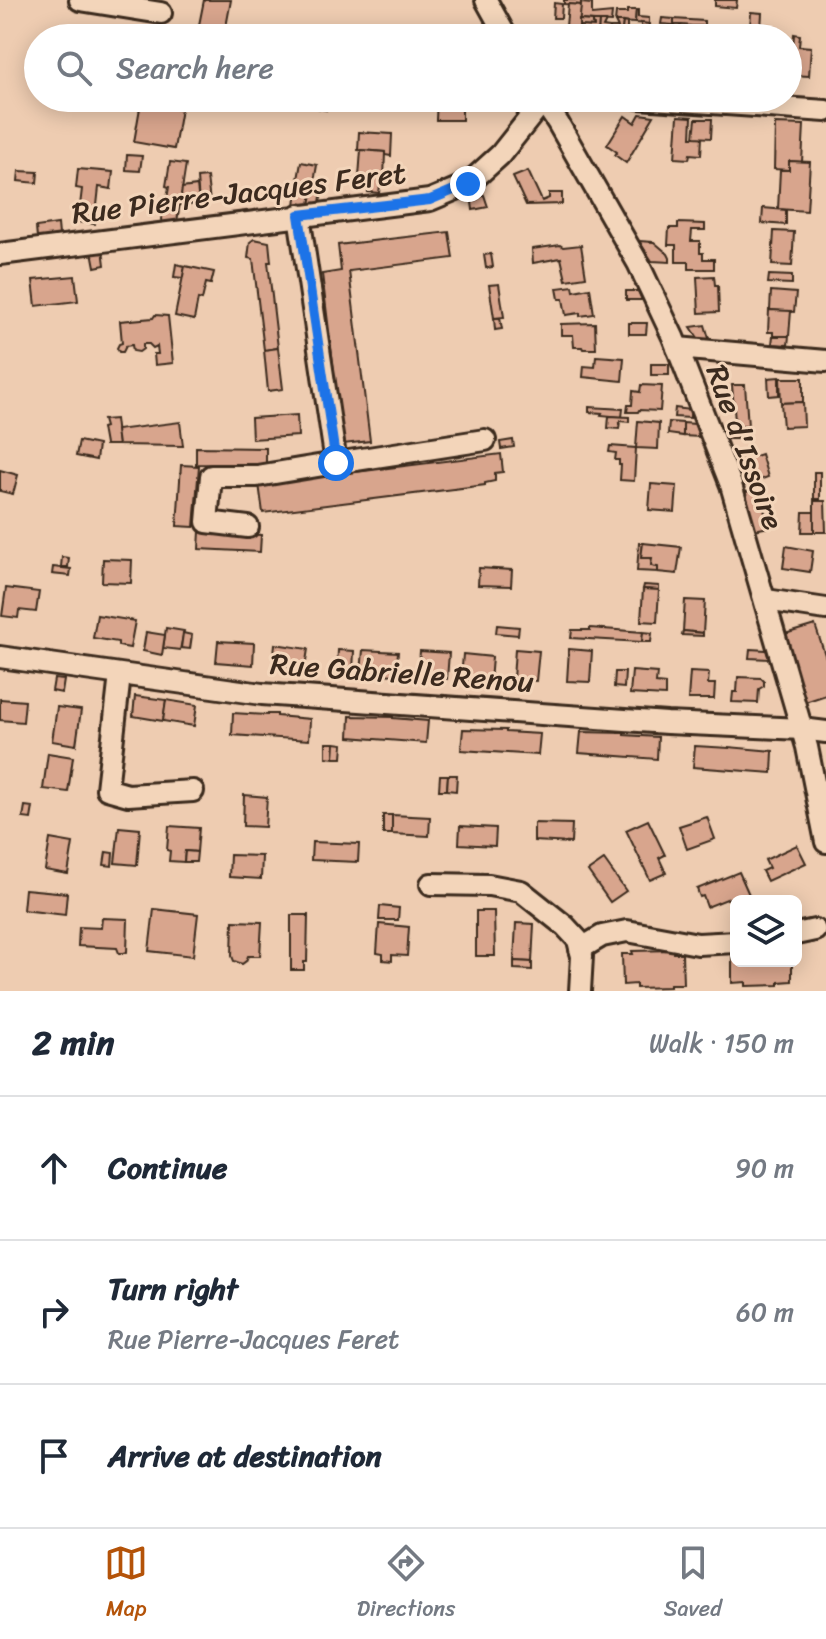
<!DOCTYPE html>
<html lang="en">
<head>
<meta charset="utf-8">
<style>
	:root { --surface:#fff; --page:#f6f6f7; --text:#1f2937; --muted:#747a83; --line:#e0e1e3; --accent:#b45309 }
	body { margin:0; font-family:Sriracha,sans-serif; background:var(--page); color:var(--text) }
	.controls { position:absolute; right:24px; bottom:24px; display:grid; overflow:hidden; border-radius:12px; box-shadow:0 4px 20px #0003 }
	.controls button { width:72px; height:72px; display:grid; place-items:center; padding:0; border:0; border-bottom:2px solid var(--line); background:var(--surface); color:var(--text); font:40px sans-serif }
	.stop { position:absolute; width:24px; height:24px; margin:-18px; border:6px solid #1a73e8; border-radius:50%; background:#fff }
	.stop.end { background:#1a73e8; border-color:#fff; box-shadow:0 2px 8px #0008 }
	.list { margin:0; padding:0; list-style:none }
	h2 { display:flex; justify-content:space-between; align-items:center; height:104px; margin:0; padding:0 32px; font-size:34px }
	h2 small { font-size:26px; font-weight:400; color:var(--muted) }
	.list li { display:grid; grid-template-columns:52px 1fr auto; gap:24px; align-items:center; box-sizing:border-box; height:144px; padding:0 32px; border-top:2px solid var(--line) }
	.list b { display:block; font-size:30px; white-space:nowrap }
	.list p { margin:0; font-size:26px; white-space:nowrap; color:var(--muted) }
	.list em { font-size:26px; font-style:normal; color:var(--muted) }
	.icon { flex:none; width:44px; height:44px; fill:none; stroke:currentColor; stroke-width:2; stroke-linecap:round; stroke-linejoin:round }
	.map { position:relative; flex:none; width:826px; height:991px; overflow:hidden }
	.search { position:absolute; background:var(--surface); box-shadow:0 4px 20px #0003; left:24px; right:24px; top:24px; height:88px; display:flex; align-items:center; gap:20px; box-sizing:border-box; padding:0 28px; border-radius:44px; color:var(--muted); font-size:30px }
	.sheet { height:536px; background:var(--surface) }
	nav { display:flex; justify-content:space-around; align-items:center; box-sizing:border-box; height:112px; border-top:2px solid var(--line); background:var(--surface); font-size:22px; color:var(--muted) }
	nav a { display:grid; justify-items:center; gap:4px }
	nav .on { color:var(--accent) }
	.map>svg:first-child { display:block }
	.building { fill:#d8a58d; stroke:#3b2a1e; stroke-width:2 }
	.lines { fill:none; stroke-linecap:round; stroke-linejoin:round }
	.minor-casing { stroke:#3b2a1e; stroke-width:26 }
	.minor { stroke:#f3d5ba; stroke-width:20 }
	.route { stroke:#1a73e8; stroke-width:10 }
	.labels { text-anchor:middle; stroke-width:6; stroke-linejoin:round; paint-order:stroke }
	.street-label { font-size:30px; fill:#3b2a1e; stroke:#f3d5ba }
</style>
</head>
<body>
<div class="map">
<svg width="826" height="991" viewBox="0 0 826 991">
	<rect width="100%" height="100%" fill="#eeccb1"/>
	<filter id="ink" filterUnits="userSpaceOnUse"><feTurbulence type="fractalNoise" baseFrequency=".0125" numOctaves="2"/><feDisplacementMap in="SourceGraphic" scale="16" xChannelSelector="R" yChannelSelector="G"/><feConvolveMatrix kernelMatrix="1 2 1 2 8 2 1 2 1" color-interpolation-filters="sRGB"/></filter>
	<g filter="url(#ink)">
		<g class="building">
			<polygon points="204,0 231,0 224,38 197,35"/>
			<polygon points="564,0 581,0 581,5 564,4"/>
			<polygon points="715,0 737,0 736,8 715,6"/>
			<polygon points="554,3 562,4 561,18 553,18"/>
			<polygon points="581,3 592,4 592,15 612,13 611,22 579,20"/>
			<polygon points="568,4 581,5 578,38 565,38"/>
			<polygon points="627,10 636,10 635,23 615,22 616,13 627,13"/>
			<polygon points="636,10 638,10 638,17 649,18 649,24 635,23"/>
			<polygon points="751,12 762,13 761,29 750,28"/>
			<polygon points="662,18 674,19 674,25 661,24"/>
			<polygon points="674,19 704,21 704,27 674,25"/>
			<polygon points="579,20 592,21 592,24 594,25 594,27 579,26"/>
			<polygon points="592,21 599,21 598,38 578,38 579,26 594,27 594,25 592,24"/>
			<polygon points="599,21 606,21 603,27 610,28 610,38 598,38"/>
			<polygon points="615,22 623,22 621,38 610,38 610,28 618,28"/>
			<polygon points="623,22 627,23 627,29 635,29 634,38 621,38"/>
			<polygon points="641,23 649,24 648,38 634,38 635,29 643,30 644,27 641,27"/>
			<polygon points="649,24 650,24 650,28 661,31 660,38 648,38"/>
			<polygon points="670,25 674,25 673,38 660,38 661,31 669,31"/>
			<polygon points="674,25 681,25 679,31 691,32 690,38 673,38"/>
			<polygon points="681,25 691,26 691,32 679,31"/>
			<polygon points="691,26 702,26 701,38 690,38"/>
			<polygon points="794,34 800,35 799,46 811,47 809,76 791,75"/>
			<polygon points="315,98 328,98 326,110 313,107"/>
			<polygon points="437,98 477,98 477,102 460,101 460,106 462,106 462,120 436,120"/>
			<polygon points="141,102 181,109 174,149 134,142"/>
			<polygon points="640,114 654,116 626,163 615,155 617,152 607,145 625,116 635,123"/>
			<polygon points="678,116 692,117 691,137 702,137 701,155 690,154 689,159 675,158"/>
			<polygon points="696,119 712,119 711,138 694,137"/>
			<polygon points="775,124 804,125 802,162 789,161 789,170 774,169"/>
			<polygon points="359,132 392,134 391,156 385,155 385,152 358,150"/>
			<polygon points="361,150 385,152 384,179 381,178 379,193 368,192 369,178 359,177"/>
			<polygon points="127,155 142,156 140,171 126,170"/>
			<polygon points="789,161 810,162 807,211 778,209 780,170 789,170"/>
			<polygon points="170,162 186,164 177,222 162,224 162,221 161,220 162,210 165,210 169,187 166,186"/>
			<polygon points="301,162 317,165 310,205 295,206 296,197 295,197"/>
			<polygon points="78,169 113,172 111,189 99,187 95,224 78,222 82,189 76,188"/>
			<polygon points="19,171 38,172 37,183 18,181"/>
			<polygon points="528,171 542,201 549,198 549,193 562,193 562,204 526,205 513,177"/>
			<polygon points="207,177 210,202 199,203 197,178"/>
			<polygon points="197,186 199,203 180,205 182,188"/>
			<polygon points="313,188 322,190 320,203 310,205"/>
			<polygon points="484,195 488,207 473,210 472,202"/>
			<polygon points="763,208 786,210 786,225 762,223"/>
			<polygon points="678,223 705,224 705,230 692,230 691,241 700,241 700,253 703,253 703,259 714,259 714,269 689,269 689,262 676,262 676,245 668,245 669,228 678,228"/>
			<polygon points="58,224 59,235 37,238 36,227"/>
			<polygon points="774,231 794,232 792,266 772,265"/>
			<polygon points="449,232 453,258 349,271 370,441 343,444 322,274 341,271 338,245"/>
			<polygon points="254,239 269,242 271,262 268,262 278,348 264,350 253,259 248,258 250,242"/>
			<polygon points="639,241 654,242 668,254 670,258 670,262 652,261"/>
			<polygon points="560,245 563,247 581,245 586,277 566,280 561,258 533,263 532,249"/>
			<polygon points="103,249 105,265 95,267 92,251"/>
			<polygon points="491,254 493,267 486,268 484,255"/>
			<polygon points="176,264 185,266 183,278 174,277"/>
			<polygon points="185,266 214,272 211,284 206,283 202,300 198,299 194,320 175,316"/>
			<polygon points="769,275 792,276 792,284 768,283"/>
			<polygon points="75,276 78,301 36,306 33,280"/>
			<polygon points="714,276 715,285 718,285 719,312 699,313 697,277"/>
			<polygon points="499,284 504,317 494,318 489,285"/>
			<polygon points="573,286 574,291 590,288 594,314 580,316 580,313 566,315 563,299 559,299 557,288"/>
			<polygon points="626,291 638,291 642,300 626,300"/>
			<polygon points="771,291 796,293 794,312 770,310"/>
			<polygon points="769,310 791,311 789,336 773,336 773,332 768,332"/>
			<polygon points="155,315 168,316 173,363 155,365 154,354 158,354 157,346 153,348 149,344 143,344 143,349 139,352 133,351 132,345 126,346 123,352 119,352 117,348 119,344 122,343 120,321 153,318"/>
			<polygon points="494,318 500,318 502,329 495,330"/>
			<polygon points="595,323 596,349 583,349 582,347 574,347 573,335 561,335 561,324"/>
			<polygon points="629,323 647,323 646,334 629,334"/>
			<polygon points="705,325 711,345 700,341 691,327"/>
			<polygon points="773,336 789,336 788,345 772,344"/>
			<polygon points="278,348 283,389 268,391 264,350"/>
			<polygon points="596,356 624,358 622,381 583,377 584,366 595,367"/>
			<rect x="651" y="364" width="18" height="11"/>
			<polygon points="779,377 779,395 769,396 768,378"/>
			<polygon points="780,378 803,378 803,402 781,403"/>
			<polygon points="641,385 662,386 660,411 639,410 638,412 627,412 628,405 632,405 633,391 640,392"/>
			<polygon points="732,385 745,385 748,426 736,427 737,439 725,439 721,427 735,421"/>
			<polygon points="803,402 804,426 783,427 781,403"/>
			<polygon points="589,407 623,409 622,417 601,415 602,413 589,412"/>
			<polygon points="675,408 690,410 690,418 674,417"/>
			<polygon points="297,415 298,436 252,439 251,418"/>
			<polygon points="609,416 629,417 629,422 620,421 619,429 608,428"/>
			<polygon points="115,419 118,445 105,445 102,428 105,427 103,420"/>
			<polygon points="638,421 659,423 658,449 636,448"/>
			<polygon points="180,422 183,446 118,445 116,430"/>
			<polygon points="669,422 683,423 683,436 668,434"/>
			<polygon points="683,423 695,424 699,437 683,436"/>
			<polygon points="513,440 514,447 501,449 500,442"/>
			<polygon points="79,441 98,445 96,460 76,456"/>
			<polygon points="610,446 636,448 634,481 620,480 621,465 619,465 619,460 615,460 616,453 609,452"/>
			<polygon points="196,447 266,448 266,465 196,464"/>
			<polygon points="501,454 503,472 495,473 495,481 485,483 485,485 263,513 259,484"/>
			<polygon points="761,454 768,477 741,487 733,463"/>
			<polygon points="181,465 199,466 194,527 177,526"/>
			<polygon points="0,470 18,475 13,494 0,491"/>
			<rect x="814" y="472" width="6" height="27"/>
			<polygon points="651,484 677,486 675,512 649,510"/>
			<polygon points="758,488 769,527 754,530 743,493"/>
			<polygon points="814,501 825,501 826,532 814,532"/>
			<polygon points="803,512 814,512 814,532 802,532"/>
			<polygon points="200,531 261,535 260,552 199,549"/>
			<polygon points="639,543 643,543 641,558 652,558 651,566 658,567 658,572 637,571"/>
			<polygon points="643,543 681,547 677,574 658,572 658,567 651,566 652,558 641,558"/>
			<polygon points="786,546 813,551 810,572 783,568"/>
			<polygon points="62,557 69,558 68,567 61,567"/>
			<polygon points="103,559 132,560 131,583 102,582"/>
			<polygon points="53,567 71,569 70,576 52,574"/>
			<polygon points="479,568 512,570 511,586 478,585"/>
			<polygon points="644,585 659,586 659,590 643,589"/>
			<polygon points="6,588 39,592 36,612 19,610 18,618 2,616"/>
			<polygon points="643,589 659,590 657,622 641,621"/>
			<polygon points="685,600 705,601 703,633 683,631"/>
			<polygon points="97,615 135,621 130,648 118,646 118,642 93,638"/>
			<polygon points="497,625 519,627 518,635 496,633"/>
			<polygon points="815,625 826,658 826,695 805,702 785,634"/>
			<polygon points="166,628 184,631 180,650 163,648"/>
			<polygon points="590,628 643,632 642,642 571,638 572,630 590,630"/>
			<polygon points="683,631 703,633 703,636 682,635"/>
			<polygon points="146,632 165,635 162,655 143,651"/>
			<polygon points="643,632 652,633 651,642 642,642"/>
			<polygon points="183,633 192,635 190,649 181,648"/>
			<polygon points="218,641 254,643 253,665 216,662"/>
			<polygon points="275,644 308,649 305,668 273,664"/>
			<polygon points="515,649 539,651 536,681 513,679"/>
			<polygon points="569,649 592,651 590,682 567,681"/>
			<polygon points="750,649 766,650 769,659 749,658"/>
			<polygon points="338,650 354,651 353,671 337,670"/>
			<polygon points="363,650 398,652 396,675 361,673"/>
			<polygon points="420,651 449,653 447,679 418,677"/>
			<polygon points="463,654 492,657 490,682 461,680"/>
			<polygon points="632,671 657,673 656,683 665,684 665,696 630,694"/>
			<polygon points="615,672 625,672 624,688 614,687"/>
			<polygon points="690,672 709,673 708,684 715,684 714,699 688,699"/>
			<polygon points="738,677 761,678 764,681 764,686 759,689 758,703 732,702 733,692 737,692"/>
			<polygon points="54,679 64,680 62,693 52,691"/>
			<polygon points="135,696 166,700 163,721 133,716"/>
			<polygon points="0,699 25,701 23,722 0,720"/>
			<polygon points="166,700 197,705 194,726 163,721"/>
			<polygon points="57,707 81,710 76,745 52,741"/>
			<polygon points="233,713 267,715 267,714 277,714 277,716 310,719 309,740 232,735"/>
			<polygon points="350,716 393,717 393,718 428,721 426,743 349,737"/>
			<polygon points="463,729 506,730 506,732 540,734 538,755 461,750"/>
			<polygon points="581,732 624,733 624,735 658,737 657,759 579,753"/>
			<polygon points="326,743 335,743 334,758 326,757"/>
			<polygon points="335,743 343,744 342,758 334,758"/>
			<polygon points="695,746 729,748 729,747 773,751 772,773 693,767"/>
			<polygon points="48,753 73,757 68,792 43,789"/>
			<polygon points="440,775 448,775 447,790 439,790"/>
			<polygon points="448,775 457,775 456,791 447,790"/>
			<polygon points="244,795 267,797 265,827 243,826"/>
			<polygon points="25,806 33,807 31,819 23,818"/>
			<rect x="383" y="815" width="9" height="19"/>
			<polygon points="392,815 430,817 429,836 392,834"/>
			<polygon points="707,817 715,839 687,849 679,826"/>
			<polygon points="648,820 665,855 659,858 666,873 650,880 626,830"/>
			<polygon points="534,823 572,824 571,843 534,841"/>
			<polygon points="169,826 199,828 197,852 185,851 184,862 169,861 170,851 167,850"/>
			<polygon points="460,826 496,828 495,846 459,844"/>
			<polygon points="119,827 140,829 137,865 115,863"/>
			<polygon points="50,839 73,843 68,874 45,870"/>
			<polygon points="312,842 359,844 358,862 311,860"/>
			<polygon points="797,845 806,863 767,881 762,871 769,868 765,860"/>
			<polygon points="185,851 197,852 196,862 184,862"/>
			<polygon points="106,852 113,853 112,866 104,865"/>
			<polygon points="230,855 262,856 261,879 229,877"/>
			<polygon points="604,860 626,891 610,902 588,871"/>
			<polygon points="739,872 751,899 736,901 736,905 732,907 729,898 707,907 703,896 700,897 697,889"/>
			<polygon points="25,889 67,893 65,915 23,910"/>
			<polygon points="380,906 399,908 398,920 379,920"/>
			<polygon points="154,909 198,914 193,956 149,951"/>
			<polygon points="476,911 494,911 495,956 476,956"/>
			<polygon points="291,915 308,915 307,962 304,962 304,970 291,970"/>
			<polygon points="102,918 128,919 127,952 124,953 119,953 117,948 78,946 79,927 101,928"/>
			<polygon points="233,921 262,922 260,956 248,956 246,961 242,964 234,961 232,956"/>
			<polygon points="516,923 534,924 532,962 514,961"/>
			<polygon points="379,924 409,927 407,956 392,955 392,961 383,960 383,954 377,953"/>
			<polygon points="673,950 673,953 682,953 683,984 670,984 670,987 636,988 636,984 623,985 622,954 633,954 632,951"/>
			<polygon points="732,952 736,952 736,961 792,961 792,981 779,982 779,985 746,986 746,982 732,983"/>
			<polygon points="514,961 532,962 532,970 514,969"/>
		</g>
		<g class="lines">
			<defs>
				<g id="minor">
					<polyline points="80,0 161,13"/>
					<polyline points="486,0 507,38"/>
					<polyline points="541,98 558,123 638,263 673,337 731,485 807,747 826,842"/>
					<polyline points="638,98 826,111"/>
					<polyline points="299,215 336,463 485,440"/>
					<polyline points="0,254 430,200 468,184 500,155 535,111 543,102 552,98"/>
					<polyline points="677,348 826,361"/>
					<polyline points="248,527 207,522 211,476 257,476 336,463"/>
					<polyline points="766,600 826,609"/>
					<polyline points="0,657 262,694 667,723 802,729 826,732"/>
					<polyline points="120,675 107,789 128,795 193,791"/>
					<polyline points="431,884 489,885 521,891 565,926 578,940 582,956 580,991"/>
					<polyline points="796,934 815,930"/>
					<polyline points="580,949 602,936 627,931 698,944 736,942"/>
				</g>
			</defs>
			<use href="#minor" class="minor-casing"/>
			<use href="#minor" class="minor"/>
		</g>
	</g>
	<g class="lines" filter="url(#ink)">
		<polyline class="route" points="336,463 299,215 430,200 468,184"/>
	</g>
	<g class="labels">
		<g class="street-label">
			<text transform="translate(239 193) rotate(-7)" y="10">Rue Pierre-Jacques Feret</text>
			<text transform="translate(745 447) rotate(70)" y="10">Rue d'Issoire</text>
			<text transform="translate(402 673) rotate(4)" y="10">Rue Gabrielle Renou</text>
		</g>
	</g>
</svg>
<div class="controls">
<button><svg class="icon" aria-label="layers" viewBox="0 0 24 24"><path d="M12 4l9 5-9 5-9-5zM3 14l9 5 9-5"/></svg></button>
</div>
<div class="stop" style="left:336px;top:463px"></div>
<div class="stop end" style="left:468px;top:184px"></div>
<div class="search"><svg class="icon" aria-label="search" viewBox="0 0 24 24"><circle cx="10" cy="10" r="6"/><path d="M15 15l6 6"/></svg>Search here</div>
</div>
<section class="sheet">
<h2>2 min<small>Walk · 150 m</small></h2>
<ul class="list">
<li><svg class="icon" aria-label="ahead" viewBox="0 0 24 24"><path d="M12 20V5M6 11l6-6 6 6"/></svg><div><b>Continue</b></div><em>90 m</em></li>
<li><svg class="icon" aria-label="right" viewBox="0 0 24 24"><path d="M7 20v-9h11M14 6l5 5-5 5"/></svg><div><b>Turn right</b><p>Rue Pierre-Jacques Feret</p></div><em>60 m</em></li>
<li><svg class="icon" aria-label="arrive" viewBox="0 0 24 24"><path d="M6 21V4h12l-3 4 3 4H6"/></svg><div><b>Arrive at destination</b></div></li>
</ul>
</section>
<nav>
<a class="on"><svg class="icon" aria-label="map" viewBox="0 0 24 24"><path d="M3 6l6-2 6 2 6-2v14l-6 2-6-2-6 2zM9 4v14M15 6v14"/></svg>Map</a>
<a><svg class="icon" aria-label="directions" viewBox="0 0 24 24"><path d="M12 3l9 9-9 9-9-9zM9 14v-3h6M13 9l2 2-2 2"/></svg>Directions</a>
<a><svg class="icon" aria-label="saved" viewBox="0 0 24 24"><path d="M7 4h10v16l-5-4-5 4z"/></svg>Saved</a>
</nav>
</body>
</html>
